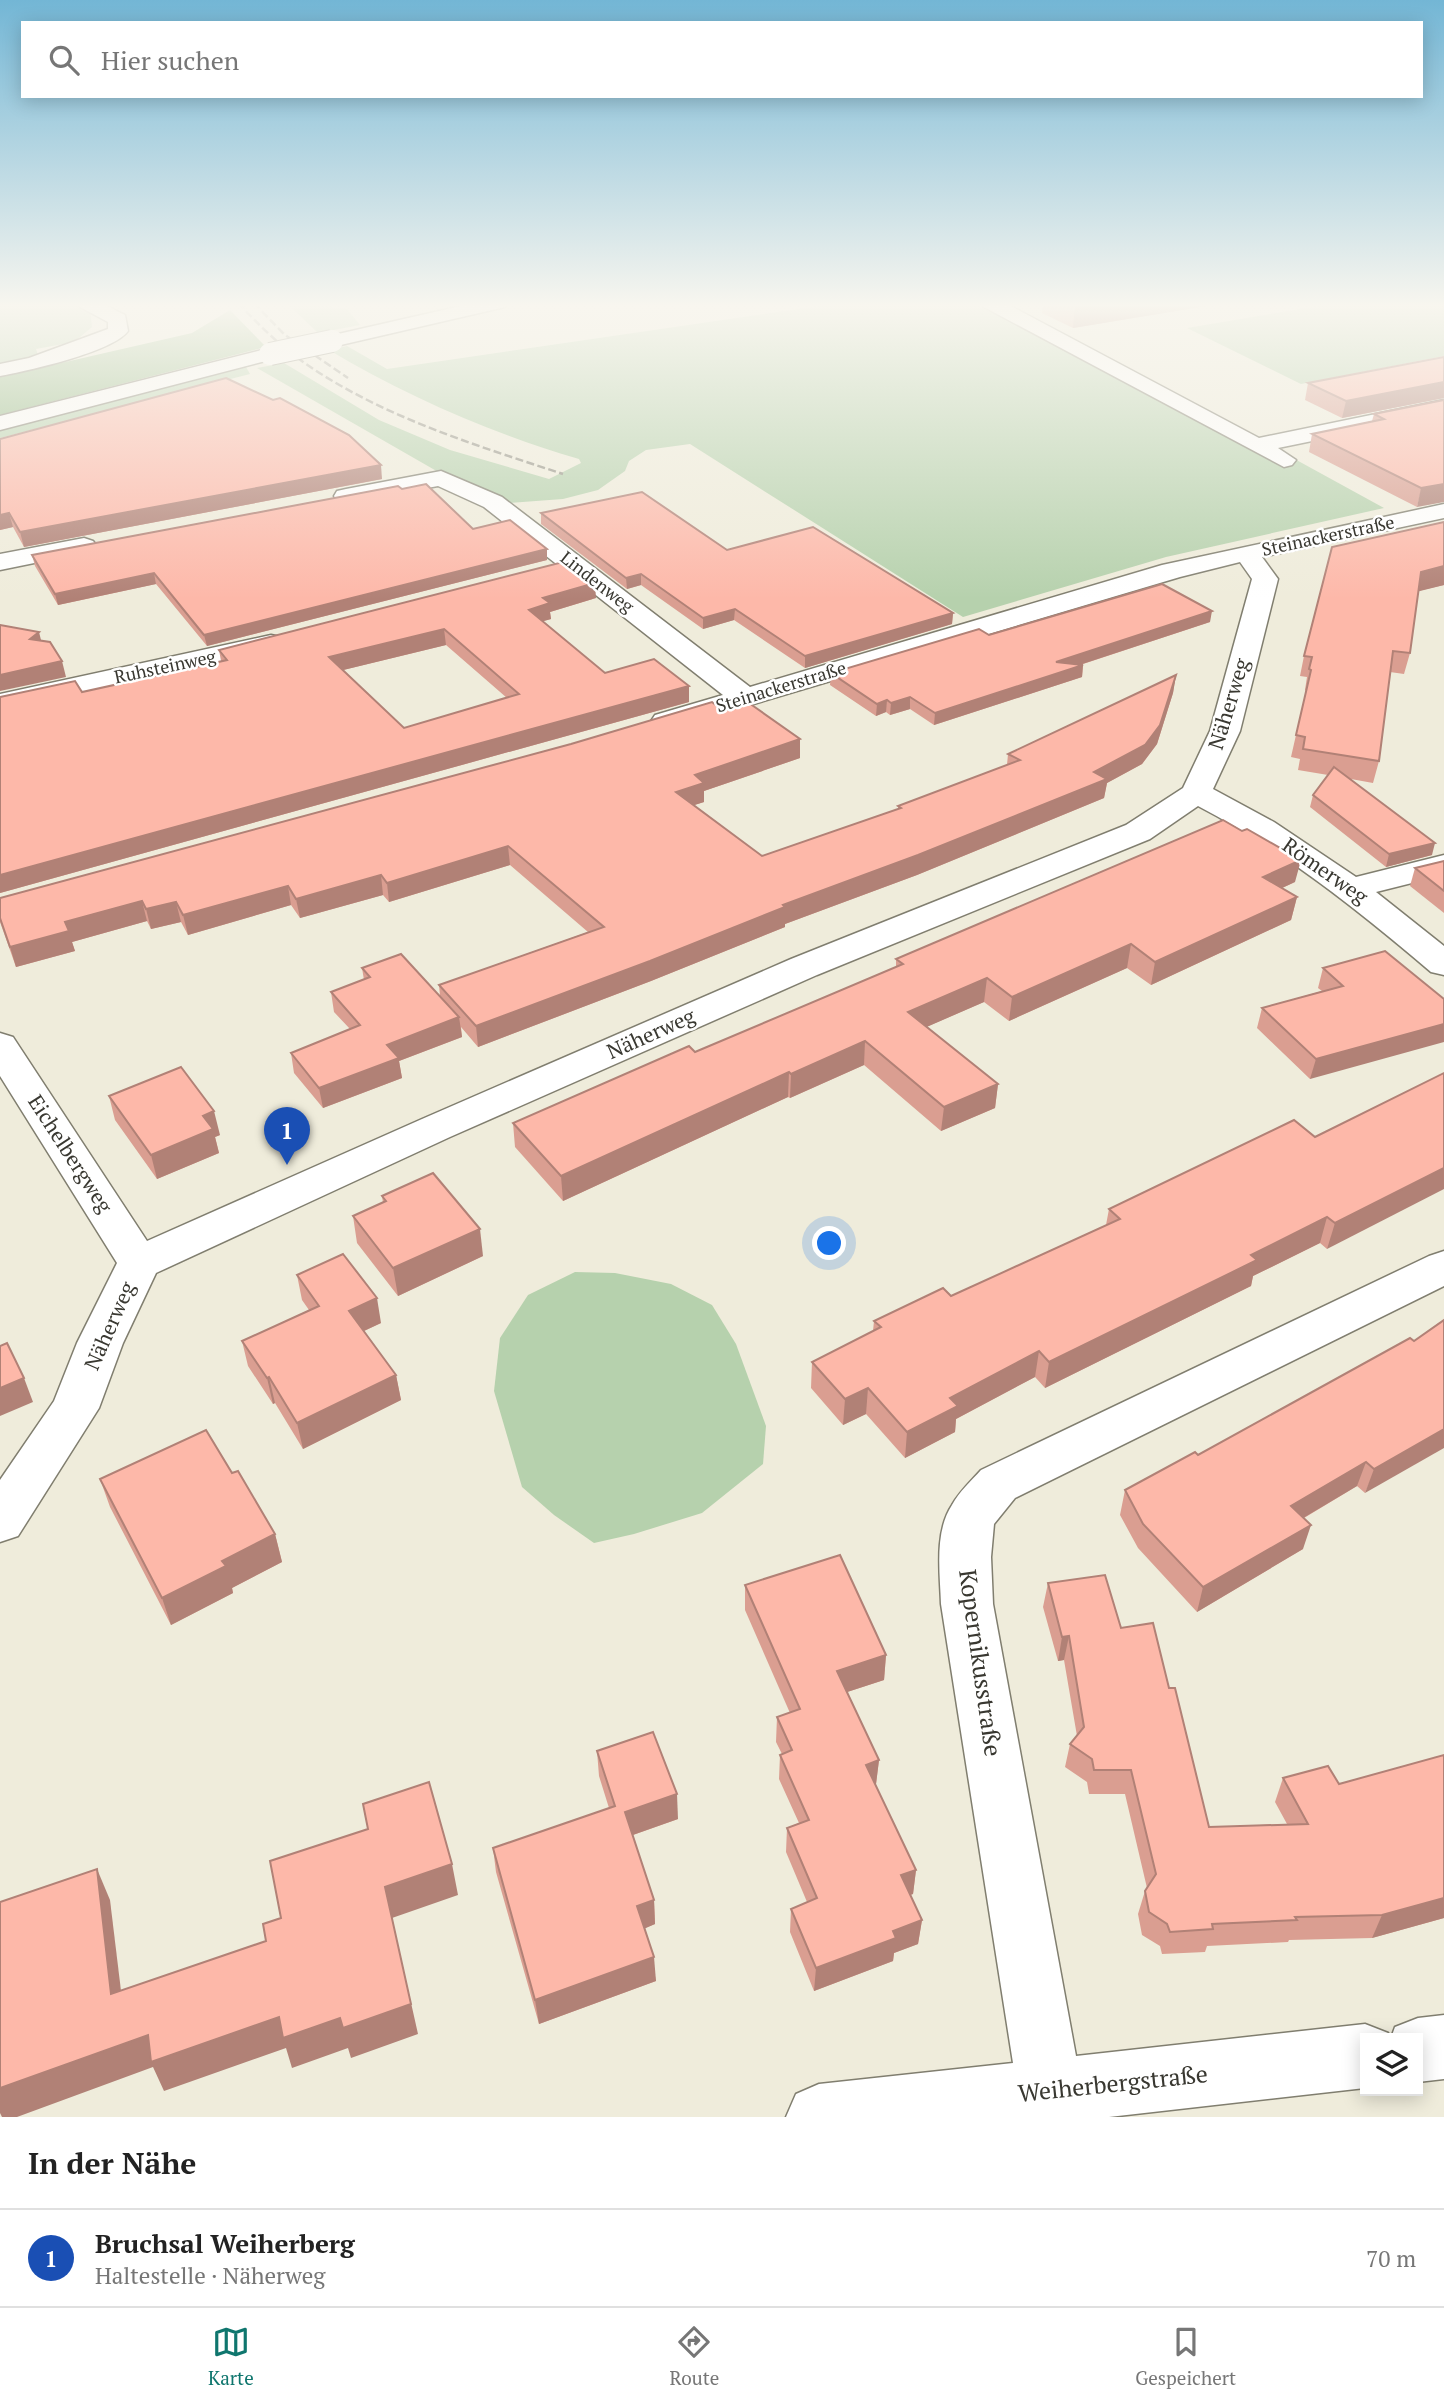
<!DOCTYPE html>
<html lang="de">
<head>
<meta charset="utf-8">
<style>
	:root { --surface:#fff; --page:#f2f2f2; --text:#222; --muted:#767676; --line:#e0e0e0; --accent:#0f766e }
	body { margin:0; font-family:"PT Serif",serif; background:var(--page); color:var(--text) }
	.controls { position:absolute; right:21px; bottom:21px; display:grid; overflow:hidden; border-radius:0px; box-shadow:0 4px 18px #0003 }
	.controls button { width:63px; height:63px; display:grid; place-items:center; padding:0; border:0; border-bottom:2px solid var(--line); background:var(--surface); color:var(--text); font:35px sans-serif }
	.you { position:absolute; left:830px; top:1244px; width:24px; height:24px; margin:-18px; border:5px solid #fff; border-radius:50%; background:#1a73e8; box-shadow:0 0 0 10px #1a73e833 }
	.badge { display:grid; place-items:center; width:46px; height:46px; border-radius:50%; background:var(--accent); color:#fff; font-size:23px; font-weight:700 }
	.pin { position:absolute; translate:-50% -58px; filter:drop-shadow(0 2px 4px #0008) }
	.pin::after { content:''; position:absolute; top:37px; width:24px; height:21px; background:inherit; clip-path:polygon(0 0,100% 0,50% 100%) }
	.list { margin:0; padding:0; list-style:none }
	h2 { display:flex; justify-content:space-between; align-items:center; height:91px; margin:0; padding:0 28px; font-size:30px }
	h2 small { font-size:23px; font-weight:400; color:var(--muted) }
	.list li { display:grid; grid-template-columns:46px 1fr auto; gap:21px; align-items:center; box-sizing:border-box; height:98px; padding:0 28px; border-top:2px solid var(--line) }
	.list b { display:block; font-size:26px; white-space:nowrap }
	.list p { margin:0; font-size:23px; white-space:nowrap; color:var(--muted) }
	.list em { font-size:23px; font-style:normal; color:var(--muted) }
	.icon { flex:none; width:38px; height:38px; fill:none; stroke:currentColor; stroke-width:2; stroke-linecap:round; stroke-linejoin:round }
	.map { position:relative; flex:none; width:1444px; height:2117px; overflow:hidden }
	.search { position:absolute; background:var(--surface); box-shadow:0 4px 18px #0003; left:21px; right:21px; top:21px; height:77px; display:flex; align-items:center; gap:18px; box-sizing:border-box; padding:0 24px; border-radius:0px; color:var(--muted); font-size:26px }
	.sheet { height:189px; background:var(--surface) }
	nav { display:flex; justify-content:space-around; align-items:center; box-sizing:border-box; height:98px; border-top:2px solid var(--line); background:var(--surface); font-size:19px; color:var(--muted) }
	nav a { display:grid; justify-items:center; gap:4px }
	nav .on { color:var(--accent) }
	.map>svg:first-child { display:block }
	.green { fill:#b6d1ad }
	.forest { fill:#92b985 }
	.lines { fill:none; stroke-linecap:round; stroke-linejoin:round }
	.street-casing { stroke:#807e6f; stroke-width:3 }
	.primary-casing { stroke:#807e6f; stroke-width:3 }
	.street { fill:#fff; fill-rule:evenodd }
	.primary { fill:#fff; fill-rule:evenodd }
	.rail { stroke:#969488; stroke-width:2.5; stroke-dasharray:8 3.5; stroke-linecap:butt }
	.primary-bridge-casing { stroke:#807e6f; stroke-width:24; stroke-linecap:butt }
	.primary-bridge { stroke:#fff; stroke-width:22 }
	.wall { fill:#da9e91; fill-rule:evenodd }
	.shaded-wall { fill:#b18176 }
	.building { fill:#fdb8a9; stroke:#b18176; stroke-width:2; fill-rule:evenodd }
	.labels { text-anchor:middle; stroke-width:5; stroke-linejoin:round; paint-order:stroke }
	.far-street-label { font-size:18px; fill:#393831; stroke:#fff }
	.street-label { font-size:21px; fill:#393831; stroke:#fff }
	.near-street-label { font-size:24px; fill:#393831; stroke:#fff }
</style>
</head>
<body>
<div class="map">
<svg width="1444" height="2117" viewBox="0 0 1444 2117">
	<rect width="100%" height="100%" fill="#efecdb"/>
	<g class="green">
		<polygon points="0,303 71,303 90,309 92,327 74,342 36,349 38,355 66,362 0,377"/>
		<polygon points="287,303 347,309 360,325 318,333"/>
		<path d="M839 303H975L1271 461 1291 457 1384 508 1166 557 963 617 690 444 646 450 629 461 625 471 598 490 563 499 509 503 447 477 257 368 284 363 379 420 450 450 549 479 581 463 579 459C493 434 406 396 329 350L347 346 387 369Z"/>
		<polygon points="1336,303 1444,303 1444,356 1301,384 1187,328"/>
		<polygon points="242,366 246,367 250,374 0,438 0,429"/>
		<polygon points="575,1272 615,1273 671,1284 712,1305 736,1344 766,1426 763,1464 702,1513 634,1534 594,1543 554,1515 522,1487 494,1391 500,1338 528,1295"/>
	</g>
	<polygon class="forest" points="230,310 266,347 0,415 0,377 192,333"/>
	<g class="lines">
		<defs>
			<g id="street">
				<path d="M78 303H101L125 315 128 331C113 352 27 371 0 376V364L29 358 108 329V322L80 307Z"/>
				<polygon points="981,303 1005,303 1259,438 1444,400 1444,414 1278,448 1296,460 1292,465 1284,467 984,307"/>
				<path d="M441 471 502 497 750 687 1162 565 1444 504V518L1262 557 1278 579 1240 731 1213 789 1274 822 1356 877 1444 855V875L1376 892 1444 946V975L1431 972C1358 910 1283 850 1198 806L1150 839 817 975 450 1137 156 1273 123 1343 99 1408 18 1536 0 1542V1480L54 1401 77 1343 117 1263 0 1076V1033L13 1037 147 1241 422 1119 791 959 1126 825 1183 788 1210 731 1252 579 1240 562 1180 577 666 730 655 727 651 721 655 715 723 695 484 507 438 486 346 503 337 501 334 496 337 491 346 489Z"/>
				<polygon points="84,538 93,541 97,546 93,551 0,570 0,554"/>
				<polygon points="271,635 281,637 285,643 281,649 0,712 0,694"/>
				<path d="M1444 1251V1286L1015 1498 994 1524 991 1557 993 1604 1076 2056 1365 2024 1388 2033 1390 2038H1365V2088L1109 2117H786L796 2094 819 2084 1013 2063 941 1604C940 1573 934 1532 952 1505 959 1492 971 1481 981 1470L1429 1256Z"/>
				<polygon points="1444,2015 1444,2079 1418,2082 1418,2038 1391,2038 1395,2027 1418,2018"/>
			</g>
			<g id="primary">
				<polygon points="474,303 508,303 505,307 332,347 325,345 322,341 325,337"/>
				<polygon points="270,348 277,350 280,354 277,358 0,430 0,416"/>
			</g>
		</defs>
		<use href="#street" class="street-casing"/>
		<use href="#primary" class="primary-casing"/>
		<use href="#street" class="street"/>
		<use href="#primary" class="primary"/>
		<g class="rail">
			<path d="M238 303C259 325 281 347 306 364 383 417 475 445 563 474"/>
			<polyline points="254,303 285,335 348,378"/>
		</g>
		<defs>
			<polyline id="primary-bridge" points="270,354 332,341"/>
		</defs>
		<use href="#primary-bridge" class="primary-bridge-casing"/>
		<use href="#primary-bridge" class="primary-bridge"/>
	</g>
	<g class="wall">
		<polygon points="1043,303 1224,303 1073,328 1042,313"/>
		<polygon points="1444,357 1444,398 1342,418 1305,400 1308,383"/>
		<polygon points="1444,400 1417,507 1309,452 1312,434 1372,421 1374,414"/>
		<polygon points="0,439 382,479 24,547 13,527 0,530"/>
		<polygon points="402,489 473,529 547,549 547,560 207,646 156,584 58,605 35,566 32,555"/>
		<polygon points="541,513 727,550 953,613 952,624 805,668 734,620 703,629 641,585 627,589 541,524"/>
		<polygon points="1444,522 1444,585 1418,591 1410,653 1404,674 1390,672 1379,761 1373,783 1351,779 1432,855 1386,867 1310,807 1313,795 1328,775 1298,770 1300,759 1291,757 1306,691 1305,690 1307,677 1300,676 1304,656"/>
		<path d="M596 598 550 612 551 619 543 621 605 673 689 686V702L0 893V697L82 692 221 661 219 650ZM446 645 507 698 404 728 343 670Z"/>
		<polygon points="1210,622 1080,665 1083,665 1082,677 934,725 910,709 890,715 886,712 876,716 830,685 831,673 989,635"/>
		<polygon points="1176,675 1173,693 1157,744 1142,764 1107,783 1104,798 917,875 785,924 785,927 651,981 478,1047 461,1027 462,1037 399,1061 402,1078 323,1108 294,1073 291,1053 350,1029 334,1012 331,992 364,980 362,968 440,996 439,985 588,932 510,865 389,902 383,895 300,918 291,905 188,935 181,922 151,929 147,921 72,942 75,951 16,967 0,922 0,898 723,711 800,739 800,758 704,791 704,802 694,805 762,856 898,809 898,806 1007,765 1008,754"/>
		<polygon points="1444,861 1444,913 1410,886 1415,868"/>
		<polygon points="1295,882 1282,888 1297,897 1291,920 1151,985 1127,968 1009,1021 984,1002 926,1027 998,1084 995,1108 941,1131 864,1065 790,1098 788,1097 563,1201 515,1147 513,1123 695,1052 896,967 896,959"/>
		<polygon points="1323,968 1444,999 1310,1079 1257,1028 1262,1008 1322,991 1318,988"/>
		<polygon points="1444,1073 1327,1249 1320,1243 1253,1276 1251,1286 1045,1388 1035,1377 956,1419 955,1432 905,1458 866,1414 843,1425 811,1388 812,1362 873,1331 874,1321 951,1296 1106,1225 1109,1209 1315,1137"/>
		<polygon points="109,1096 220,1135 215,1137 219,1153 157,1179 115,1120"/>
		<polygon points="382,1196 483,1256 398,1296 357,1243 353,1216 383,1203"/>
		<polygon points="297,1275 381,1323 364,1331 396,1375 401,1400 303,1449 275,1403 273,1404 248,1366 242,1341 309,1310 302,1300"/>
		<polygon points="1440,1322 1365,1493 1357,1486 1304,1518 1303,1549 1197,1612 1138,1548 1120,1515 1125,1490 1198,1455 1414,1341"/>
		<polygon points="232,1473 275,1534 282,1562 232,1588 233,1593 171,1625 110,1507 100,1479"/>
		<polygon points="1048,1583 1121,1628 1169,1688 1209,1827 1287,1824 1275,1802 1283,1778 1339,1784 1444,1755 1444,1918 1372,1938 1289,1940 1288,1942 1207,1946 1205,1952 1162,1954 1160,1946 1142,1935 1138,1914 1145,1891 1147,1888 1125,1794 1089,1794 1087,1782 1065,1767 1070,1744 1077,1736 1064,1660 1058,1661 1043,1607"/>
		<polygon points="745,1585 886,1655 884,1680 847,1692 879,1760 876,1784 875,1785 916,1870 913,1894 910,1895 922,1920 918,1944 894,1953 893,1961 814,1991 790,1932 791,1909 807,1902 786,1852 787,1828 799,1823 779,1779 780,1755 782,1754 776,1742 777,1717 790,1713 745,1610"/>
		<polygon points="597,1751 678,1819 633,1835 654,1900 655,1924 645,1928 656,1981 539,2024 496,1872 493,1848 609,1808 599,1776"/>
	</g>
	<g class="shaded-wall">
		<polygon points="1097,303 1224,303 1073,328 1075,306"/>
		<polygon points="1444,382 1444,398 1342,418 1346,401"/>
		<polygon points="381,465 382,479 24,547 20,532"/>
		<polygon points="1444,484 1444,502 1417,507 1421,488"/>
		<polygon points="9,513 13,527 0,530 0,515"/>
		<polygon points="547,549 547,560 207,646 204,635"/>
		<polygon points="1444,566 1444,585 1416,592 1421,572"/>
		<polygon points="154,573 156,584 58,605 55,594"/>
		<polygon points="641,574 641,585 627,589 626,578"/>
		<polygon points="595,583 596,598 550,612 551,619 530,625 529,610 543,598"/>
		<polygon points="735,609 734,620 703,629 703,618"/>
		<polygon points="1212,611 1210,622 1055,673 1056,662"/>
		<polygon points="953,613 952,624 805,668 805,656"/>
		<polygon points="444,629 446,645 331,673 329,657"/>
		<polygon points="39,632 43,648 30,639"/>
		<polygon points="62,661 66,677 0,691 0,675"/>
		<polygon points="1083,665 1082,677 934,725 935,713"/>
		<polygon points="1176,675 1173,693 1157,744 1142,764 1107,783 1104,798 917,875 785,924 785,927 651,981 478,1047 476,1026 783,905 1094,772"/>
		<polygon points="689,686 689,702 0,893 0,875"/>
		<polygon points="910,697 910,709 890,715 891,703"/>
		<polygon points="887,700 886,712 876,716 877,704"/>
		<polygon points="800,739 800,758 704,791 704,802 676,811 676,792 695,775"/>
		<polygon points="1435,843 1432,855 1386,867 1389,854"/>
		<polygon points="508,846 510,865 389,902 387,883"/>
		<polygon points="1301,860 1295,882 1258,899 1263,877"/>
		<polygon points="381,875 383,895 300,918 296,899"/>
		<polygon points="288,886 291,905 188,935 183,915"/>
		<polygon points="1297,897 1291,920 1151,985 1155,962"/>
		<polygon points="142,901 147,921 72,942 75,951 16,967 10,947 65,922"/>
		<polygon points="176,902 181,922 151,929 146,909"/>
		<polygon points="1131,944 1127,968 1009,1021 1012,997"/>
		<polygon points="987,978 984,1002 906,1036 908,1012"/>
		<polygon points="459,1017 462,1037 399,1061 402,1078 323,1108 319,1088 387,1045"/>
		<polygon points="1444,1024 1444,1042 1310,1079 1316,1059"/>
		<polygon points="865,1041 864,1065 790,1098 791,1074"/>
		<polygon points="789,1072 788,1097 563,1201 561,1176"/>
		<polygon points="998,1084 995,1108 941,1131 944,1107"/>
		<polygon points="214,1111 220,1135 215,1137 219,1153 157,1179 151,1155 203,1116"/>
		<polygon points="1444,1168 1444,1189 1327,1249 1335,1223"/>
		<polygon points="1327,1217 1320,1243 1253,1276 1251,1286 1045,1388 1049,1362 1251,1255"/>
		<polygon points="480,1229 483,1256 398,1296 393,1268"/>
		<polygon points="377,1298 381,1323 353,1336 349,1311"/>
		<polygon points="1039,1351 1035,1377 956,1419 955,1432 905,1458 907,1432 950,1398"/>
		<polygon points="396,1375 401,1400 303,1449 297,1423"/>
		<polygon points="269,1377 275,1403 273,1404 267,1378"/>
		<polygon points="24,1378 33,1402 0,1416 0,1388"/>
		<polygon points="868,1388 866,1414 843,1425 845,1399"/>
		<polygon points="1444,1429 1444,1448 1365,1493 1374,1469"/>
		<polygon points="1366,1462 1357,1486 1283,1530 1291,1506"/>
		<polygon points="1311,1525 1303,1549 1197,1612 1203,1587"/>
		<polygon points="275,1534 282,1562 232,1588 233,1593 171,1625 162,1598 222,1561"/>
		<polygon points="1069,1636 1064,1660 1058,1661 1062,1637"/>
		<polygon points="886,1655 884,1680 835,1696 837,1671"/>
		<polygon points="879,1760 876,1784 864,1789 866,1765"/>
		<polygon points="677,1794 678,1819 627,1837 625,1812"/>
		<polygon points="452,1864 458,1895 392,1918 418,2034 351,2058 348,2048 292,2068 286,2048 164,2091 153,2067 17,2117 2,2117 0,2113 0,2088 385,1887"/>
		<polygon points="97,1869 110,1900 125,2024 111,1994"/>
		<polygon points="916,1870 913,1894 898,1899 901,1875"/>
		<polygon points="1444,1898 1444,1918 1372,1938 1382,1915"/>
		<polygon points="654,1900 655,1924 639,1931 637,1906"/>
		<polygon points="922,1920 918,1944 894,1953 893,1961 814,1991 816,1968 893,1931"/>
		<polygon points="654,1957 656,1981 539,2024 535,2000"/>
	</g>
	<g class="building">
		<polygon points="1068,303 1097,303 1075,306"/>
		<polygon points="1444,357 1444,382 1346,401 1308,383"/>
		<polygon points="226,378 273,400 280,398 349,435 381,465 20,532 9,513 0,515 0,439"/>
		<polygon points="1444,400 1444,484 1421,488 1312,434 1384,419 1374,414"/>
		<polygon points="426,484 473,529 510,520 547,549 204,635 154,573 55,594 32,555 398,486 402,489"/>
		<polygon points="642,492 727,550 813,527 953,613 805,656 735,609 703,618 641,574 626,578 541,513"/>
		<polygon points="1444,522 1444,566 1421,572 1410,653 1393,651 1379,761 1303,749 1305,737 1296,735 1311,670 1309,669 1312,657 1304,656 1332,547"/>
		<path d="M567 561 595 583 543 598 550 603 529 610 605 673 654 659 689 686 0 875V697L75 681 82 692 227 660 219 650ZM444 629 519 694 404 728 329 657Z"/>
		<polygon points="1162,584 1212,611 1056,662 1083,665 935,713 910,697 891,703 887,700 877,704 831,673 979,629 989,635"/>
		<polygon points="0,625 39,632 30,639 50,642 62,661 0,675"/>
		<polygon points="1176,675 1160,725 1145,745 1094,772 1107,779 918,855 783,905 785,907 650,961 476,1026 439,985 604,927 508,846 387,883 381,875 296,899 288,886 183,915 176,902 146,909 142,901 65,922 69,931 10,947 0,918 0,898 571,744 712,702 723,711 749,703 800,739 695,775 704,783 676,792 762,856 901,808 898,806 1020,760 1008,754"/>
		<polygon points="1334,767 1435,843 1389,854 1313,795"/>
		<polygon points="1223,820 1242,831 1247,829 1301,860 1263,877 1297,897 1155,962 1131,944 1012,997 987,978 908,1012 998,1084 944,1107 865,1041 791,1074 789,1072 561,1176 513,1123 689,1046 695,1052 903,964 896,959"/>
		<polygon points="1444,861 1444,891 1415,868"/>
		<polygon points="1385,951 1444,999 1444,1024 1316,1059 1262,1008 1343,986 1323,968"/>
		<polygon points="401,954 459,1017 387,1045 399,1058 319,1088 291,1053 360,1025 331,992 370,977 362,968"/>
		<polygon points="181,1067 214,1111 203,1116 213,1129 151,1155 109,1096"/>
		<polygon points="1444,1073 1444,1168 1335,1223 1327,1217 1251,1255 1257,1260 1049,1362 1039,1351 950,1398 958,1406 907,1432 868,1388 845,1399 812,1362 881,1327 874,1321 943,1288 951,1296 1120,1219 1109,1209 1294,1120 1315,1137"/>
		<polygon points="433,1173 480,1229 393,1268 353,1216 386,1201 382,1196"/>
		<polygon points="343,1254 377,1298 349,1311 396,1375 297,1423 269,1377 267,1378 242,1341 319,1306 297,1275"/>
		<polygon points="1444,1320 1444,1429 1374,1469 1366,1462 1291,1506 1311,1525 1203,1587 1143,1524 1125,1490 1195,1452 1198,1455 1410,1338 1414,1341"/>
		<polygon points="7,1343 24,1378 0,1388 0,1346"/>
		<polygon points="206,1430 232,1473 238,1471 275,1534 222,1561 226,1566 162,1598 100,1479"/>
		<polygon points="840,1555 886,1655 837,1671 879,1760 866,1765 916,1870 901,1875 922,1920 893,1931 896,1938 816,1968 791,1909 817,1898 787,1828 809,1820 780,1755 792,1750 777,1717 800,1709 745,1585"/>
		<polygon points="1105,1575 1121,1628 1153,1623 1169,1688 1175,1688 1209,1827 1308,1824 1283,1778 1328,1766 1339,1784 1444,1755 1444,1898 1382,1915 1295,1917 1297,1920 1212,1924 1213,1929 1170,1932 1167,1924 1149,1912 1145,1891 1156,1874 1131,1770 1094,1770 1092,1759 1070,1744 1084,1727 1069,1636 1062,1637 1048,1583"/>
		<polygon points="653,1732 677,1794 625,1812 654,1900 637,1906 654,1957 535,2000 493,1848 615,1806 597,1751"/>
		<polygon points="429,1782 452,1864 385,1887 411,2004 343,2028 340,2018 283,2038 279,2017 151,2062 148,2035 0,2088 0,1902 97,1869 111,1994 266,1941 263,1924 281,1918 270,1861 368,1829 363,1804"/>
	</g>
	<linearGradient id="sky" x2="0" y2="1"><stop stop-color="#73b6d5"/><stop offset="0.51" stop-color="#f8f6ef"/><stop offset="1" stop-color="#f8f6ef" stop-opacity="0"/></linearGradient>
	<rect width="1444" height="599" fill="url(#sky)"/>
	<g class="labels">
		<g class="far-street-label">
			<text transform="translate(1328 536) rotate(-12)" y="6">Steinackerstraße</text>
			<text transform="translate(597 582) rotate(38)" y="6">Lindenweg</text>
			<text transform="translate(165 667) rotate(-12)" y="6">Ruhsteinweg</text>
			<text transform="translate(781 687) rotate(-17)" y="6">Steinackerstraße</text>
		</g>
		<g class="street-label">
			<text transform="translate(1229 704) rotate(-73)" y="7">Näherweg</text>
			<text transform="translate(1325 871) rotate(35)" y="7">Römerweg</text>
			<text transform="translate(651 1034) rotate(-24)" y="7">Näherweg</text>
			<text transform="translate(70 1154) rotate(57)" y="7">Eichelbergweg</text>
			<text transform="translate(110 1326) rotate(-66)" y="7">Näherweg</text>
		</g>
		<g class="near-street-label">
			<text transform="translate(980 1663) rotate(82)" y="8">Kopernikusstraße</text>
			<text transform="translate(1113 2084) rotate(-6)" y="8">Weiherbergstraße</text>
		</g>
	</g>
</svg>
<div class="controls">
<button><svg class="icon" aria-label="layers" viewBox="0 0 24 24"><path d="M12 4l9 5-9 5-9-5zM3 14l9 5 9-5"/></svg></button>
</div>
<div class="you"></div>
<div class="pin badge" style="left:287px;top:1165px;background:#1a4fb4">1</div>
<div class="search"><svg class="icon" aria-label="search" viewBox="0 0 24 24"><circle cx="10" cy="10" r="6"/><path d="M15 15l6 6"/></svg>Hier suchen</div>
</div>
<section class="sheet">
<h2>In der Nähe<small></small></h2>
<ul class="list">
<li><span class="badge" style="background:#1a4fb4">1</span><div><b>Bruchsal Weiherberg</b><p>Haltestelle · Näherweg</p></div><em>70 m</em></li>
</ul>
</section>
<nav>
<a class="on"><svg class="icon" aria-label="map" viewBox="0 0 24 24"><path d="M3 6l6-2 6 2 6-2v14l-6 2-6-2-6 2zM9 4v14M15 6v14"/></svg>Karte</a>
<a><svg class="icon" aria-label="directions" viewBox="0 0 24 24"><path d="M12 3l9 9-9 9-9-9zM9 14v-3h6M13 9l2 2-2 2"/></svg>Route</a>
<a><svg class="icon" aria-label="saved" viewBox="0 0 24 24"><path d="M7 4h10v16l-5-4-5 4z"/></svg>Gespeichert</a>
</nav>
</body>
</html>
